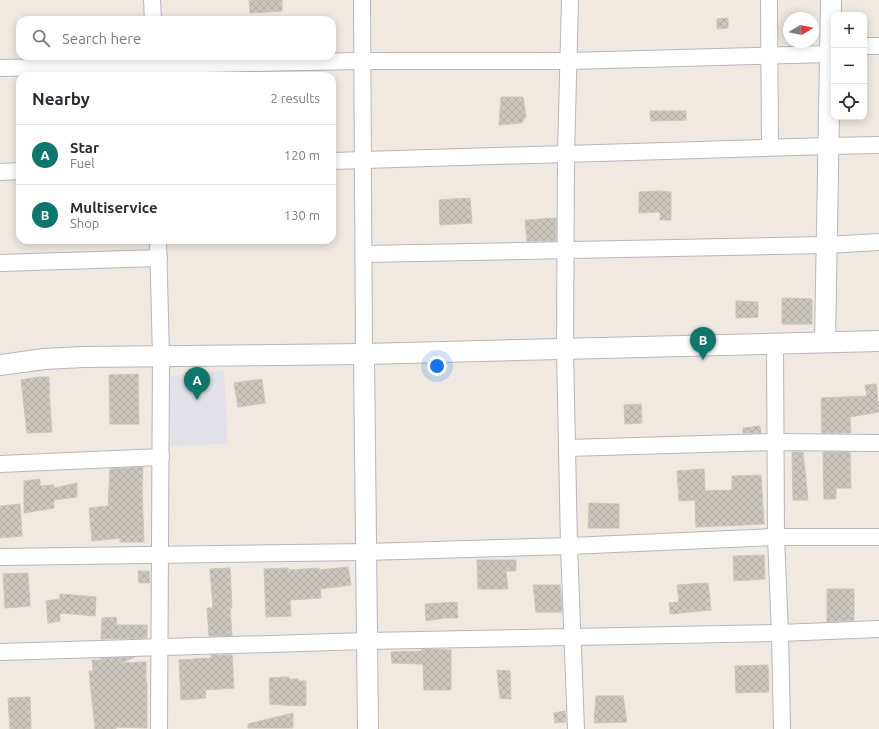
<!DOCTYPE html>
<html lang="en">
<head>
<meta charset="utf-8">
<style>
	:root { --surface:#fff; --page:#f2f2f3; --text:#2b2b33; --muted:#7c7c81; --line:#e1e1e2; --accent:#0f766e }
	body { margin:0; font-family:Ubuntu,sans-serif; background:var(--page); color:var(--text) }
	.controls { position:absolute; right:12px; top:12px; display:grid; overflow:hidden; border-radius:8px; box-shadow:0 2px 10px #0003 }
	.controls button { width:36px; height:36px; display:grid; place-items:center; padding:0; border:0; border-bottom:1px solid var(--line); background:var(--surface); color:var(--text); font:20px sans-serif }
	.compass { position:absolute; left:783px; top:12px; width:36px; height:36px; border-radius:50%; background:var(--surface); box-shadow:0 2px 10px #0003; rotate:80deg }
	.you { position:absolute; left:437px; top:366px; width:14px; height:14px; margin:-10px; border:3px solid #fff; border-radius:50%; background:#1a73e8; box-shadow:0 0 0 6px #1a73e833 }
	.badge { display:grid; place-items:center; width:26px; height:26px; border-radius:50%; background:var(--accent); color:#fff; font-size:13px; font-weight:700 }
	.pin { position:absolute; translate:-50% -33px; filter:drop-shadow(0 1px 2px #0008) }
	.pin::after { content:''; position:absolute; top:21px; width:14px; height:12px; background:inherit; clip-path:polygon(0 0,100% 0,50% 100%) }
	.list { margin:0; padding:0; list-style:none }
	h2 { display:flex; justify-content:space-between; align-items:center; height:52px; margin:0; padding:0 16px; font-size:17px }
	h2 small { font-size:13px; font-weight:400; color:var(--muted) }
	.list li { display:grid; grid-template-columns:26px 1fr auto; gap:12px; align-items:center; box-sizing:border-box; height:60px; padding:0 16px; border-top:1px solid var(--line) }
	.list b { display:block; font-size:15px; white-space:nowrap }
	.list p { margin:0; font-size:13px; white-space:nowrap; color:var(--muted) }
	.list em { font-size:13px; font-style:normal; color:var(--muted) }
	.icon { flex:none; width:22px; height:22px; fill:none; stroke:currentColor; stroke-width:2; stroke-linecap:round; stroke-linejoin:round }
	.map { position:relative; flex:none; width:879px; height:729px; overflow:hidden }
	.search { position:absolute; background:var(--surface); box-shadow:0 2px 10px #0003; left:16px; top:16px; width:320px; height:44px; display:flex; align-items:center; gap:10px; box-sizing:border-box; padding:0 14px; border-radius:12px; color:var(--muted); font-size:15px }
	.panel { position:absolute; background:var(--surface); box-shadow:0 2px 10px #0003; left:16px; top:72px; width:320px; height:172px; border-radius:12px }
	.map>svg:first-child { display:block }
	.industrial { fill:#e3e1e8 }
	.building { fill:url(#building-cross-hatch); stroke:#cbc5ba }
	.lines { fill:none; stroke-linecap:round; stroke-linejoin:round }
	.minor-casing { stroke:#b4b7c1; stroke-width:18 }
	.tertiary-casing { stroke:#b4b7c1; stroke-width:22 }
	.minor { stroke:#fff; stroke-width:16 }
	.tertiary { stroke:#fff; stroke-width:20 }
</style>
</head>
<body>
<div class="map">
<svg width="879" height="729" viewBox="0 0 879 729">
	<defs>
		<pattern id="building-cross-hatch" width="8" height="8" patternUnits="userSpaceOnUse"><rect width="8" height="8" fill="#cbc7bf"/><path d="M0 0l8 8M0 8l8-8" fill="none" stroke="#afaba4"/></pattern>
	</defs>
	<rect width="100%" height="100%" fill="#efe9e1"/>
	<polygon class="industrial" points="224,370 228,444 171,446 167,377"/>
	<g class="building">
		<polygon points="249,0 282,0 282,11 250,13"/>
		<polygon points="728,18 728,28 717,29 717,19"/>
		<polygon points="501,97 523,97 526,116 522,123 499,125"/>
		<polygon points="650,111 686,111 686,120 651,121"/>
		<polygon points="659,191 671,192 671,220 660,220 660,212 639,213 639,192"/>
		<polygon points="470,198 472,223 440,225 439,200"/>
		<polygon points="556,218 556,241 527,241 525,220"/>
		<polygon points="782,298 812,299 812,324 782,324"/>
		<polygon points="736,301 758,302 758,317 736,318"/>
		<polygon points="138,374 139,424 110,424 109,375"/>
		<polygon points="38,377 49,377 50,405 52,432 27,433 21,380"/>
		<polygon points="262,379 265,403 238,407 234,383"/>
		<polygon points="876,384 879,412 850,417 851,433 822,433 821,398 867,396 865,385"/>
		<polygon points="641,404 642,423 625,424 624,405"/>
		<polygon points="760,426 761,433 743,433 743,428"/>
		<polygon points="792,452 803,452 808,500 793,500"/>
		<polygon points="823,452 850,452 851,488 836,488 836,499 824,499"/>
		<polygon points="143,467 142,487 144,542 120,542 120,538 92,541 89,508 108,506 110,469"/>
		<polygon points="704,469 705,491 732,490 732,476 761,475 764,524 696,527 695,500 679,501 677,471"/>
		<polygon points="40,479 40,486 54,485 54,488 77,483 77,497 54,500 54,508 24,513 24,481"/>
		<polygon points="589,503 619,504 619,528 588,528"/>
		<polygon points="20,504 22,536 0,538 0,506"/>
		<polygon points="764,555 765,579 734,581 733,556"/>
		<polygon points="477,560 516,560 516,571 506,571 508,589 478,589"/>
		<polygon points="348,567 351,585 320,589 321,598 290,600 291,616 266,617 264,569 288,568 289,570 319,568 319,570"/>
		<polygon points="230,568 232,608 230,608 232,636 209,636 207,608 213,608 210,569"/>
		<polygon points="138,571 149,571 150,583 139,583"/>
		<polygon points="28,573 30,606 5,608 3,574"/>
		<polygon points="708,583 711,610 670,614 669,603 679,602 677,585"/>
		<polygon points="533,585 560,585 562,612 536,612"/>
		<polygon points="827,589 854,589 854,620 827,622"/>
		<polygon points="60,594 96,597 95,616 60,613 60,621 48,623 46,601 60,599"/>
		<polygon points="457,602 458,618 444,618 426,621 425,604"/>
		<polygon points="116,617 117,625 147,625 147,638 101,639 102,618"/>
		<polygon points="422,649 451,650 451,690 424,690 423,664 392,663 391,652 422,651"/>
		<polygon points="211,655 232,655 234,688 205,690 206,698 181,700 179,660 211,658"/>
		<polygon points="135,657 120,663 146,662 146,682 147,682 147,728 116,727 116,729 95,729 89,671 93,671 92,660 101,660 101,658"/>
		<polygon points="768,665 769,692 736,693 735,666"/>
		<polygon points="497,670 510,671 511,699 500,698"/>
		<polygon points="289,677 289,679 298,679 298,681 306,681 306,705 300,706 270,704 269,678"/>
		<polygon points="596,696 623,696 627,722 594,723"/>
		<polygon points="30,697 31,729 10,729 8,698"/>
		<polygon points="565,711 566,722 555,723 554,713"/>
		<polygon points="293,713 293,728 248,728 248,724"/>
	</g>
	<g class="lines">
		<defs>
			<g id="minor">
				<polyline points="152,0 153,20"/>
				<polyline points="362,0 364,354"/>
				<polyline points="570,0 566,154 565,349 569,546 576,729"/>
				<polyline points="769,0 770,147"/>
				<polyline points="864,46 879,46"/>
				<polyline points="0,68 362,61 569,61 830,54"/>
				<polyline points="332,161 828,146 879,145"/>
				<polyline points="0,172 20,171"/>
				<polyline points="158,240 161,356 159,729"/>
				<polyline points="364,254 827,245 879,242"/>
				<polyline points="0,263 159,258"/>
				<polyline points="775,344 776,537 780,633 782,729"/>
				<polyline points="567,448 775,442 879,443"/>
				<polyline points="0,464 161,457"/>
				<polyline points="0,557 366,552 569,546 776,537 879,537"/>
				<polyline points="0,652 367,641 780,633 879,629"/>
			</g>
			<g id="tertiary">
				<polyline points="825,342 831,0"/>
				<polyline points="364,354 368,729"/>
				<polyline points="0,365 44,359 83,357 364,354 879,341"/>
			</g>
		</defs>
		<use href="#minor" class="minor-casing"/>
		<use href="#tertiary" class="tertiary-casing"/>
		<use href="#minor" class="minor"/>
		<use href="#tertiary" class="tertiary"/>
	</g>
</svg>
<div class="controls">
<button>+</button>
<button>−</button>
<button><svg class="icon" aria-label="locate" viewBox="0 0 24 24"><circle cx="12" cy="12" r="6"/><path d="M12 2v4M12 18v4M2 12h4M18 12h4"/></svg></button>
</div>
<svg class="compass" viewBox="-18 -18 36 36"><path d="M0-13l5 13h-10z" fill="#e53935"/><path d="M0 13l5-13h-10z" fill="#7c7c81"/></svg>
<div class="you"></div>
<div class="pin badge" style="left:197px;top:400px">A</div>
<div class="pin badge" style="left:703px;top:360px">B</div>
<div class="search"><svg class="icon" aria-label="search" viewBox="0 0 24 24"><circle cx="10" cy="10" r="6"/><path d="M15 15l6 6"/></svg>Search here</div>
<section class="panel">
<h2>Nearby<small>2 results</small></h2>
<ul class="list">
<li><span class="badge">A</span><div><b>Star</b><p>Fuel</p></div><em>120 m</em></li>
<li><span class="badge">B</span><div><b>Multiservice</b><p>Shop</p></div><em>130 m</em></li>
</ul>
</section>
</div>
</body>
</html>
